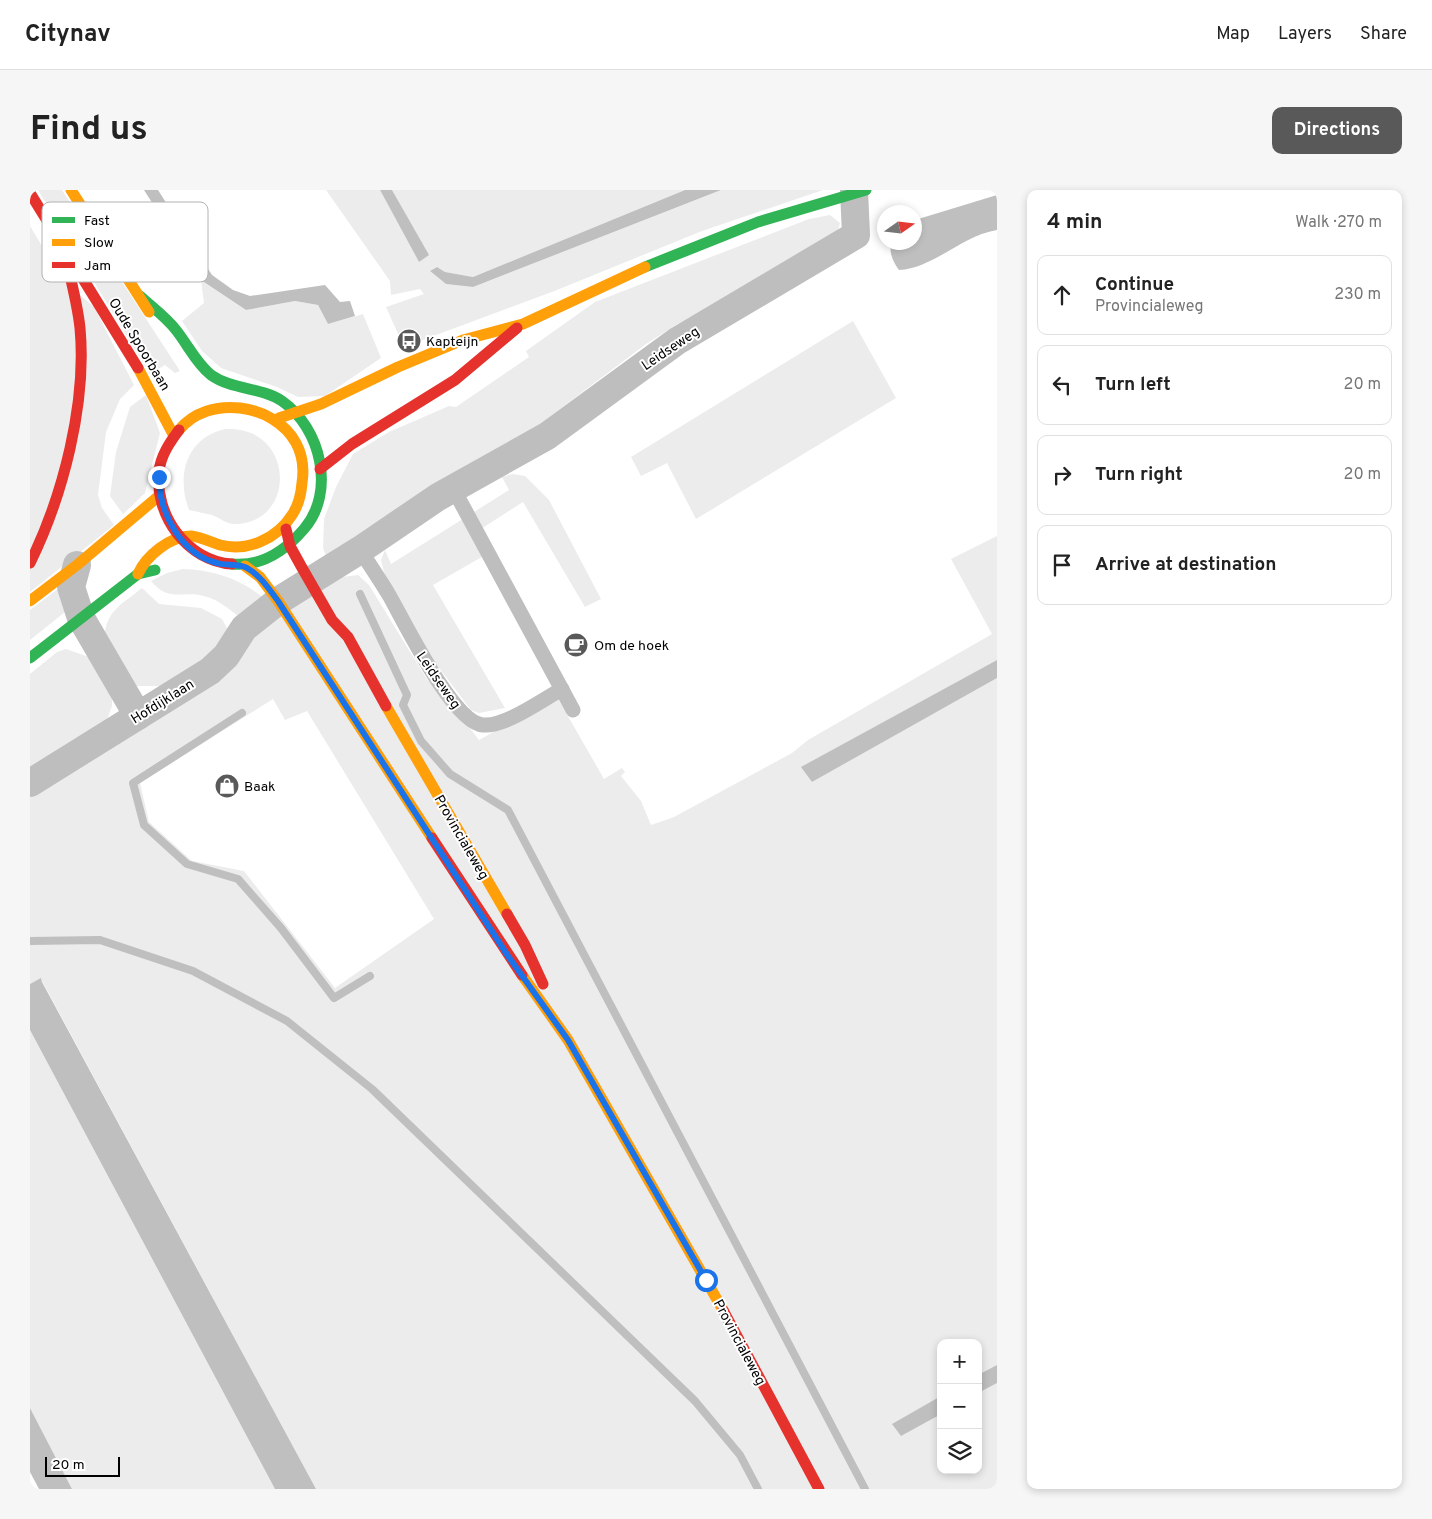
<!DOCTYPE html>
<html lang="en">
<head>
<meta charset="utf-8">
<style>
	:root { --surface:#fff; --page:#f6f6f6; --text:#222; --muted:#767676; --line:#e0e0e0; --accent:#595959 }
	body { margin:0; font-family:Overpass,sans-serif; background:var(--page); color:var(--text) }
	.controls { position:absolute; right:15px; bottom:15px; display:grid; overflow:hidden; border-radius:10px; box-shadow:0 2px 8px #0003 }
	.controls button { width:45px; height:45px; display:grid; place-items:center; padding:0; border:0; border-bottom:1px solid var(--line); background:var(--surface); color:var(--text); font:25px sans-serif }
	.compass { position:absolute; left:847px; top:15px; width:45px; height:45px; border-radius:50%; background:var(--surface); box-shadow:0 2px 8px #0003; rotate:76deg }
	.scale { position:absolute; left:15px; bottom:12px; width:75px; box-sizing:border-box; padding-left:5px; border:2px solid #000; border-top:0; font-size:14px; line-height:18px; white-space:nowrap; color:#000; -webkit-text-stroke:4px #fff; paint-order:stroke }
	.stop { position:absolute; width:15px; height:15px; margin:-11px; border:4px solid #1a73e8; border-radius:50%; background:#fff }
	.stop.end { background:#1a73e8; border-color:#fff; box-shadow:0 1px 5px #0008 }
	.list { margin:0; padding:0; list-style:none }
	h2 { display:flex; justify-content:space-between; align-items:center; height:65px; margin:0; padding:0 20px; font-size:21px }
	h2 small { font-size:16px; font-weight:400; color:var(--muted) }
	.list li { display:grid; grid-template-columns:32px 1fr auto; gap:15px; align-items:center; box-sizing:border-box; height:80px; margin:0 10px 10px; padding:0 10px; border:1px solid var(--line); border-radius:10px }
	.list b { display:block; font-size:19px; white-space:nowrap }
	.list p { margin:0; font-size:16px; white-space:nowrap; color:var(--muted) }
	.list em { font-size:16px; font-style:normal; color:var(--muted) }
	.icon { flex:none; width:28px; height:28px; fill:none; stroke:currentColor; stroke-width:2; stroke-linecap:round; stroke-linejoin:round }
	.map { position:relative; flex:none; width:967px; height:1299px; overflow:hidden; border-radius:10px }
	header { display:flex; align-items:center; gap:30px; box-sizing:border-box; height:70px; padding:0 25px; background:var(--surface); border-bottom:1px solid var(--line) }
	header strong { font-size:24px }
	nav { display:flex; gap:28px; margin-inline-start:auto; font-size:18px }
	.intro { display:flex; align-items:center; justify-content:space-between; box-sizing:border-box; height:120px; padding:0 30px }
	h1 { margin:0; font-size:35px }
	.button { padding:12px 22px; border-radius:10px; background:var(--accent); color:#fff; font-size:18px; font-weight:700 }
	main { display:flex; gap:30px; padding:0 30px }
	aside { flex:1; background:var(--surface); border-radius:10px; box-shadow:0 2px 8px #0003 }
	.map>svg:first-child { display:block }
	.green { fill:#ececec; fill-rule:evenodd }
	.water { fill:#bfbfbf }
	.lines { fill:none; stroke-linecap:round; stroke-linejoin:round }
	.stream { stroke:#bfbfbf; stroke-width:8 }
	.lane { stroke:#bebebe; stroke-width:15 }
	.street { stroke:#bebebe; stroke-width:28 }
	.fast { stroke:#30b455; stroke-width:11 }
	.slow { stroke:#ff9f0a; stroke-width:11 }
	.jam { stroke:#e5322d; stroke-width:11 }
	.route { stroke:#1a73e8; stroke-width:6 }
	.labels { text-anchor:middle; stroke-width:4; stroke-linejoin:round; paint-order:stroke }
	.poi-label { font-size:14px; fill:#000; stroke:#fff; text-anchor:start }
	.street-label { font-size:14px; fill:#000; stroke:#fff }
	.key { fill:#fff; stroke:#b2b2b2; stroke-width:1 }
	.key-label { font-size:14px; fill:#000 }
</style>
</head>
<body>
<header>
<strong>Citynav</strong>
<nav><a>Map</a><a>Layers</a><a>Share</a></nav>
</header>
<div class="intro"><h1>Find us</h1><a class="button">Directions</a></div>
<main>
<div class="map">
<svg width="967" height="1299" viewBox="0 0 967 1299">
	<rect width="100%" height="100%" fill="#fff"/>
	<g class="green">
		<polygon points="8,0 32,0 150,181 145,183 135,175 120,184"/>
		<polygon points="296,0 350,0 389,72 398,65 362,0 655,0 443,87 415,82 407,77 400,81 416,94 443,97 691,0 793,0 672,41 527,100 374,157 356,117 394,104 390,99 361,105 360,91"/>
		<polygon points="800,25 810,33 808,41 779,57 762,74 646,135 616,154 489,250 298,372 293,358 294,329 306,297 323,264 359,242 419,216 426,217 499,167 496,161 565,112 779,29"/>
		<polygon points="0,36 32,89 64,117 104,195 90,209 76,242 68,305 72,318 84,335 0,402"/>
		<polygon points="171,90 216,120 265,111 288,115 298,134 333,124 351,168 295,206 268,207 247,197 191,178 172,161 152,131 174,113"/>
		<polygon points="823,131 866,208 666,329 637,273 611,286 601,267"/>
		<polygon points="116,205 130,243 115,303 93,324 80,306 86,262 100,217"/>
		<path d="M195 239C264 235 268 331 207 334 197 335 190 328 182 325 174 323 167 322 159 320 146 286 156 248 195 239Z"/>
		<polygon points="483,284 495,286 519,310 571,409 555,417 493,312 451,339 464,360 403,395 475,518 449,523 441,520 400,466 370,417 354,382 351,370 355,360 361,374 479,300 472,287"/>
		<path d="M967 346V470L772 577 782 592 967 488V1299H286L11 789 0 794V603L221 443 304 388 328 385 339 395 398 491 402 489 449 550 527 507 574 589 592 578 595 582 591 586 611 611 621 635 644 627 762 563 778 550 962 444 921 369ZM243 509 255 530 277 521 404 729 305 798 214 681 162 671 119 632 110 593ZM911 1153H948V1280H911Z"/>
		<path d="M153 379C184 380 211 389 235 409L208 426C198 418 187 409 174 406 152 400 139 413 121 391L137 383Z"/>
		<polygon points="29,398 35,422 0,450 0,420"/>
		<path d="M112 398 129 414 171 418 192 429 197 438 195 446 185 463 130 496H104L74 451C75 421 91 415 112 398Z"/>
		<polygon points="36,459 59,467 82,503 82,516 76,533 0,583 0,484 27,462"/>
		<polygon points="0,840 245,1299 42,1299 0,1218"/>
	</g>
	<g class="water">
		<polygon points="114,0 128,0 182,85 203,100 220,106 295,95 310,112 320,111 325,126 298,134 288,115 265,111 216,120 171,90"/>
		<polygon points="350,0 362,0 399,65 389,72"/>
		<polygon points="655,0 691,0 443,97 416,94 400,81 407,77 415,82 443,87"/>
		<path d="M967 5V40C931 46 904 78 869 80 863 72 859 63 861 53L884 52 885 30Z"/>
		<polygon points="967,470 967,488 782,592 771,577"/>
		<polygon points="11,788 12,792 286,1299 245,1299 0,840 0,794"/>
		<polygon points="967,1175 967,1193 948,1203 948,1185"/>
		<polygon points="911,1206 911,1224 871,1246 862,1234"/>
		<polygon points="0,1218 42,1299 9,1299 0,1282"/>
	</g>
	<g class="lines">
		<g class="stream">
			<polyline points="330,404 377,505 373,515 391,551 420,584 478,620 835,1299"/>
			<polyline points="212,523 103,593 114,635 157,674 208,689 251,738 304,808 340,786"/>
			<polyline points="0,751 70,750 163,781 257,831 342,899 665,1211 710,1265 728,1299"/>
		</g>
		<g class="lane">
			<polyline points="423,298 543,520"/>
			<path d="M330 360C340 375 350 390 359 405 374 431 423 533 453 535 475 537 512 510 532 499"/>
		</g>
		<g class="street">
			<polyline points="47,375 41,397 51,428 108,526"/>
			<polyline points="0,593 180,481 196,466 214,438 248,411 330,360 408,307 517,246 647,151 826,45 824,0"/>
		</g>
		<g class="fast">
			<polyline points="615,77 728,32 836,0"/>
			<path d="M110 106C122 117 136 127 146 140 158 155 166 173 181 185 202 200 231 197 252 211 291 238 306 302 274 339 255 361 232 377 202 374"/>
			<polyline points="0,468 108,384 125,380"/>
		</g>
		<g class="slow">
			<polyline points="41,0 119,122"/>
			<polyline points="108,178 144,246"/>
			<polyline points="249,228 291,214 368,177 433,150 493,134 615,77"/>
			<polyline points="215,376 230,387 248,411 402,648"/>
			<path d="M108 384C116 366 140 346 161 346 171 347 181 352 190 355 217 362 247 349 262 325 269 315 271 305 272 293 274 280 273 266 266 253 244 213 178 204 149 240"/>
			<polyline points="0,411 47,375 130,305"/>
			<polyline points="356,516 477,724"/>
			<polyline points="492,785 538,850 693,1120"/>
		</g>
		<g class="jam">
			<polyline points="0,3 108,178"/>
			<path d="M149 240C140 252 131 265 129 281 124 325 157 371 202 374"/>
			<polyline points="290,279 322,254 425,190 487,138"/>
			<polyline points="256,339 260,356 271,376 302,430 318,447 356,516"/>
			<path d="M0 373C33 306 57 213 50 138 47 110 39 83 33 56"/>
			<polyline points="402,648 492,785"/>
			<polyline points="477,724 495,755 513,794"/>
			<polyline points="693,1120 789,1299"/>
		</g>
	</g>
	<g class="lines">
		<path class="route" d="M129 287C129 323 151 364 187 373 196 376 210 373 217 378 231 386 239 399 248 411L478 766 538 850 676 1090"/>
	</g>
	<defs>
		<symbol id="bus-disc" viewBox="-11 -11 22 22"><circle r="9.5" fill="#595959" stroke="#fff"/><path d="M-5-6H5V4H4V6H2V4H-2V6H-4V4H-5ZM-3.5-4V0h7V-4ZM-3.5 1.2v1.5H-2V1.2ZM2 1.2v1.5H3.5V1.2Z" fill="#fff"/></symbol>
		<symbol id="cafe-disc" viewBox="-11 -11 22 22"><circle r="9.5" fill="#595959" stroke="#fff"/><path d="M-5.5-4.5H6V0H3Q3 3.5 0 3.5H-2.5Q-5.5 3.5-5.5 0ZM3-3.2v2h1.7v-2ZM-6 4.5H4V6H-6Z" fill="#fff"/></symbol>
		<symbol id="shop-disc" viewBox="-11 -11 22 22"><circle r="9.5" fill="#595959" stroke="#fff"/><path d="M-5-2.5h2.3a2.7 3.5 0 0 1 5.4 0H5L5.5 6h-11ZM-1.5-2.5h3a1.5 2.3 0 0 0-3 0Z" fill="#fff"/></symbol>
	</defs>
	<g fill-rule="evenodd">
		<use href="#bus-disc" x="365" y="137" width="28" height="28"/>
		<use href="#cafe-disc" x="532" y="441" width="28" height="28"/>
		<use href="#shop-disc" x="183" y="582" width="28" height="28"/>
	</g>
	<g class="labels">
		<g class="poi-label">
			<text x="396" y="156">Kapteijn</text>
			<text x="564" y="460">Om de hoek</text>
			<text x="214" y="601">Baak</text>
		</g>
		<g class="street-label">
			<text transform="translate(110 154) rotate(59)" y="5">Oude Spoorbaan</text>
			<text transform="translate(640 158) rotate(-34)" y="5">Leidseweg</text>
			<text transform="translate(409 490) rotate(55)" y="5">Leidseweg</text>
			<text transform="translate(132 511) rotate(-32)" y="5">Hofdijklaan</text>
			<text transform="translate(432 647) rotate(60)" y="5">Provincialeweg</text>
			<text transform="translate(710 1152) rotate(62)" y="5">Provincialeweg</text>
		</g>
	</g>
	<rect x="12" y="12" width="166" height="80" rx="8" class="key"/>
	<rect x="22" y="27" width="23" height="6" fill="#30b455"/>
	<rect x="22" y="49" width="23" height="7" fill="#ff9f0a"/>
	<rect x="22" y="72" width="23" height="6" fill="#e5322d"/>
	<g class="key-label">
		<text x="54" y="35">Fast</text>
		<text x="54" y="57">Slow</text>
		<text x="54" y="80">Jam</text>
	</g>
</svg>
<div class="controls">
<button>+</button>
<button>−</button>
<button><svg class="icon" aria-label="layers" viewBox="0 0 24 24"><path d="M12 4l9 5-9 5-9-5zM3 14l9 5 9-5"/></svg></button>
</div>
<svg class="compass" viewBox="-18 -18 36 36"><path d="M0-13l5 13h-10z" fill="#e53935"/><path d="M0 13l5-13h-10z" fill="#767676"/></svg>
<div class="scale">20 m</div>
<div class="stop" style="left:676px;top:1090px"></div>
<div class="stop end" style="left:129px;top:287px"></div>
</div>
<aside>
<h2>4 min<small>Walk · 270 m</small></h2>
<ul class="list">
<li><svg class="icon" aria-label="ahead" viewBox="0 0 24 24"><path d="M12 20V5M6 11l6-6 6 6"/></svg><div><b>Continue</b><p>Provincialeweg</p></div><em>230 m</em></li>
<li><svg class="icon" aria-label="left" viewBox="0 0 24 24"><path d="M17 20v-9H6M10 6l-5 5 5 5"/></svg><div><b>Turn left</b></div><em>20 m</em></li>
<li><svg class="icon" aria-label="right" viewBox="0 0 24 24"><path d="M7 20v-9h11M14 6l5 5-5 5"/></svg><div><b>Turn right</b></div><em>20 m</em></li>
<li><svg class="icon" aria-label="arrive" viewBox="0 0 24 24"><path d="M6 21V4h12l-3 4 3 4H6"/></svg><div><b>Arrive at destination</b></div></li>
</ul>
</aside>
</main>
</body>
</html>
